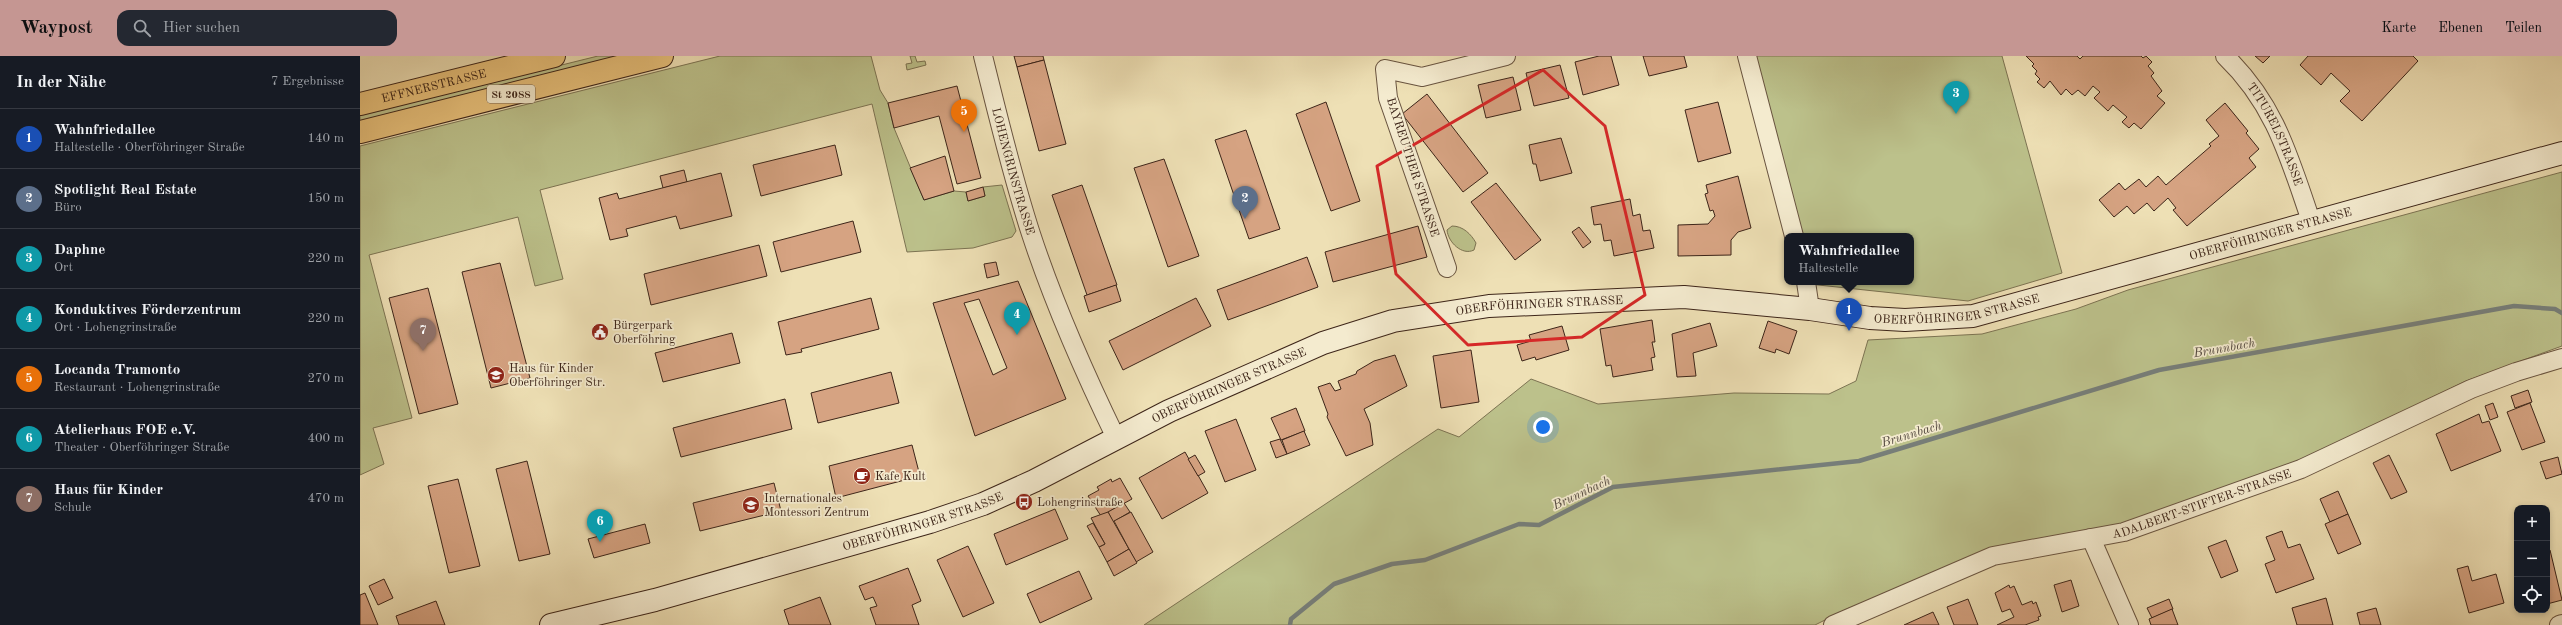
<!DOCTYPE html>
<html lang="de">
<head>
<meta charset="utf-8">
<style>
	:root { --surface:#171b24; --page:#242831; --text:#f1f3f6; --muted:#9ea1a6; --line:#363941; --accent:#c59692 }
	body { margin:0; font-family:"Old Standard TT",serif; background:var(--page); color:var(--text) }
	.controls { position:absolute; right:12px; bottom:12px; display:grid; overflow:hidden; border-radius:8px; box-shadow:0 2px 6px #0003 }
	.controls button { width:36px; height:36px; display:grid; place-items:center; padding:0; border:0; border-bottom:1px solid var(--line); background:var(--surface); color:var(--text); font:20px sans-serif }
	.you { position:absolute; left:1183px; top:371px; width:14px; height:14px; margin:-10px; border:3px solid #fff; border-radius:50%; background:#1a73e8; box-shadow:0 0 0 6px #1a73e833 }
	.badge { display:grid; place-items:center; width:26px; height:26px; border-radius:50%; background:var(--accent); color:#fff; font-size:13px; font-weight:700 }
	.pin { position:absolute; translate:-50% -33px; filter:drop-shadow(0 1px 2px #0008) }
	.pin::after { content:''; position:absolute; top:21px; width:14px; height:12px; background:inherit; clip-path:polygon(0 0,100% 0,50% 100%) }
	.popup { position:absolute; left:1424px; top:177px; width:130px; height:52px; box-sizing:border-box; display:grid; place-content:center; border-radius:8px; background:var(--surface); filter:drop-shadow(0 1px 3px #0005); font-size:13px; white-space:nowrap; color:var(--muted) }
	.popup b { font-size:15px; color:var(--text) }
	.popup::after { content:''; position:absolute; left:50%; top:100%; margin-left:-8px; border:8px solid transparent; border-top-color:var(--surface) }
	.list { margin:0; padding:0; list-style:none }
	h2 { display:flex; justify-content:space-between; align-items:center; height:52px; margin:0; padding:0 16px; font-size:17px }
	h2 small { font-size:13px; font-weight:400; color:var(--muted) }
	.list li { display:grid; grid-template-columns:26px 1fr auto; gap:12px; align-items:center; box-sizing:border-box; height:60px; padding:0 16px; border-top:1px solid var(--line) }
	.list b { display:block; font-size:15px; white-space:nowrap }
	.list p { margin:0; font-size:13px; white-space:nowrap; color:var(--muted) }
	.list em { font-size:13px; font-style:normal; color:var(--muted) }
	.icon { flex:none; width:22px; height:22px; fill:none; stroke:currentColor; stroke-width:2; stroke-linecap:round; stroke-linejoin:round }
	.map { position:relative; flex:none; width:2202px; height:569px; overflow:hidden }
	header { display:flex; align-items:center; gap:24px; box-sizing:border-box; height:56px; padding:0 20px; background:var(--accent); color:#111 }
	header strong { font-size:19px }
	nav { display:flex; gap:22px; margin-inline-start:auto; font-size:14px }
	.search { width:280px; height:36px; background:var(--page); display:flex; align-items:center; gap:10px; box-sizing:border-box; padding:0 14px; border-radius:12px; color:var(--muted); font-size:15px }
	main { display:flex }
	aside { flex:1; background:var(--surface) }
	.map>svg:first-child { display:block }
	.green { fill:#bcc18b; stroke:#7c7352 }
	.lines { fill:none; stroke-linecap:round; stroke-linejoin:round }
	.stream { stroke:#777e79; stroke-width:4.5 }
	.building { fill:#d6a382; stroke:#3d2519; fill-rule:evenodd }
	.minor-casing { stroke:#695440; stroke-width:20 }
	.secondary-casing { stroke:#3d2519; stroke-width:24 }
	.trunk-casing { stroke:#3d2519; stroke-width:24 }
	.minor { stroke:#f4ebcf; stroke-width:18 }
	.secondary { stroke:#f4ebcf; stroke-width:22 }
	.trunk { stroke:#e7c07a; stroke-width:22 }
	.marked { fill:none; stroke:#d62828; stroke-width:3; stroke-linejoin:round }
	.labels { text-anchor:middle; stroke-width:3.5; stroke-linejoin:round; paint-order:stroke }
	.shield { fill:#f4ebcf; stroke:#746050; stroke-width:1 }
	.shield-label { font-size:11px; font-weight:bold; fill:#3d2519 }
	.street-label { font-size:12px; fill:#3d2519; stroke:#f4ebcf }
	.poi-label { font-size:12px; fill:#3d2519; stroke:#f4ebcf; text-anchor:start }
	.water-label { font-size:13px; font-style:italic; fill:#554a41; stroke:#f4ebcf }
</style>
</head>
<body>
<header>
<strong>Waypost</strong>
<div class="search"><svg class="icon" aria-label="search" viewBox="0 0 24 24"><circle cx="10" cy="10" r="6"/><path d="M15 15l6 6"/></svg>Hier suchen</div>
<nav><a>Karte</a><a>Ebenen</a><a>Teilen</a></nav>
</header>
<main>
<aside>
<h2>In der Nähe<small>7 Ergebnisse</small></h2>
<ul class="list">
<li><span class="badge" style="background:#1a4fb4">1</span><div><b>Wahnfriedallee</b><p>Haltestelle · Oberföhringer Straße</p></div><em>140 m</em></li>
<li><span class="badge" style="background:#5c6f8a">2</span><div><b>Spotlight Real Estate</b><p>Büro</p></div><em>150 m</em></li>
<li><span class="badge" style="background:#0f9aa8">3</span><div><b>Daphne</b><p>Ort</p></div><em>220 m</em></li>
<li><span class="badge" style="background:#0f9aa8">4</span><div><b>Konduktives Förderzentrum</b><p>Ort · Lohengrinstraße</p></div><em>220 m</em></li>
<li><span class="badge" style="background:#e8710a">5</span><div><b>Locanda Tramonto</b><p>Restaurant · Lohengrinstraße</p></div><em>270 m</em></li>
<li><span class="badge" style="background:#0f9aa8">6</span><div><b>Atelierhaus FOE e.V.</b><p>Theater · Oberföhringer Straße</p></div><em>400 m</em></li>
<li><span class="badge" style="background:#8d6e63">7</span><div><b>Haus für Kinder</b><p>Schule</p></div><em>470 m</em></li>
</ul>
</aside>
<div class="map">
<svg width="2202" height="569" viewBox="0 0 2202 569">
	<rect width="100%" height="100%" fill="#eee0b5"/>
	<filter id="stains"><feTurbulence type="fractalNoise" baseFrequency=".005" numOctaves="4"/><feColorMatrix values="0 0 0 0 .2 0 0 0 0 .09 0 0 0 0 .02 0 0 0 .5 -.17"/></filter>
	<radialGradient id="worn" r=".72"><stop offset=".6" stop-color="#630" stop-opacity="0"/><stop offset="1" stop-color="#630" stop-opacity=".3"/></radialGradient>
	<g class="green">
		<polygon points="238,0 266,0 0,67 0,59"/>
		<polygon points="360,0 511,0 520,34 528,47 534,72 564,144 594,135 606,136 608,145 625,140 623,131 642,129 656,175 652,181 613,192 547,196 512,48 180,134 203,223 175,230 158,161 9,199 52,362 13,372 24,408 0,419 0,90"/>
		<polygon points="550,0 555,0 557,6 565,5 566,9 547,14 546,8 552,7"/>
		<polygon points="1391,0 1642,0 1702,217 1608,245 1449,228 1448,226 1551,226 1551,180 1437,180"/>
		<polygon points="2202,116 2202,290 2106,325 1937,407 1763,469 1489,552 1455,569 784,569 1078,373 1099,381 1171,323 1238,348 1374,337 1469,338 1496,325 1508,284 1622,278 1716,253 1768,234"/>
		<path d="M1092 170C1103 170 1111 178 1116 187L1114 194C1102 200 1088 186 1087 174Z"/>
	</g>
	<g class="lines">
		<polyline class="stream" points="930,569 931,563 974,528 1032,508 1065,504 1159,468 1179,469 1253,431 1499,405 1799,314 2154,250 2195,253 2202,257"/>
	</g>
	<g class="building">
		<polygon points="654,0 683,0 684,4 657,11"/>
		<polygon points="1239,0 1251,0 1259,29 1223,39 1215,6"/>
		<polygon points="1283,0 1324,0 1327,11 1289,20"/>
		<polygon points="1666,0 1717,0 1720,3 1723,0 1781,0 1783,2 1786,0 1792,6 1788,10 1794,17 1791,20 1802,35 1797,40 1805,47 1781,73 1774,67 1769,72 1762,66 1767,61 1753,49 1748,55 1734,42 1740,36 1733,30 1725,40 1718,34 1712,39 1706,33 1701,39 1690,25 1684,32 1677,26 1680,23 1675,18 1677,15 1672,10 1674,8"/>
		<polygon points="1895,0 1910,0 1903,7"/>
		<polygon points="1948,0 2053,0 2058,5 2002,65 1980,45 1990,35 1971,17 1961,29 1940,9"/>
		<polygon points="684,4 706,88 679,95 657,11"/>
		<polygon points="1200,9 1209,42 1174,50 1166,17"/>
		<polygon points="1153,21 1161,54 1126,62 1118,29"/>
		<polygon points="597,30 621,122 597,128 579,60 534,72 528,47"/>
		<polygon points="1067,38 1128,117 1103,136 1042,58"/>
		<polygon points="966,46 1000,145 971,155 936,58"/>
		<polygon points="1358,46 1371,97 1338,106 1325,54"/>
		<polygon points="1865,47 1888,75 1886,77 1899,93 1889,102 1896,111 1827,170 1813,154 1816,152 1808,142 1794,155 1787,147 1774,158 1767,150 1754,161 1739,144 1759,127 1765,134 1779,123 1786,131 1798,120 1806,129 1851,90 1849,88 1859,80 1846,64"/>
		<polygon points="886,74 920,173 889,183 855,84"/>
		<polygon points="1201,82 1212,117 1180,125 1176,108 1173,108 1169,89"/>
		<polygon points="475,89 482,119 401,140 393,109"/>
		<polygon points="585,100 594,135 564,144 550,112"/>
		<polygon points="804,103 839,200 808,211 774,112"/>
		<polygon points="324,114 327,126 303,132 300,120"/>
		<polygon points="361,117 372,160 320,173 316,160 266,173 268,180 250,184 239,142 257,137 259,143"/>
		<polygon points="1378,120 1391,172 1378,176 1371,184 1371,199 1318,200 1318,169 1348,168 1355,160 1353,154 1350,155 1345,138 1348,137 1346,129"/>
		<polygon points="1136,127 1181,184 1155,204 1111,146"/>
		<polygon points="722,129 757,229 727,239 692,139"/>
		<polygon points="623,131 625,140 608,145 606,136"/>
		<polygon points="1270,143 1273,160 1280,158 1283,175 1290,174 1294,192 1254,200 1251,184 1244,185 1241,168 1234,169 1231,151"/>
		<polygon points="493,165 501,196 421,216 413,186"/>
		<polygon points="1058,170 1067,201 973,226 965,196"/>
		<polygon points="1219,171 1231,186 1223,192 1212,176"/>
		<polygon points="399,189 407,220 291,249 284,218"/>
		<polygon points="947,201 958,231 868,264 857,234"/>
		<polygon points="636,206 639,219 627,222 624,208"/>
		<polygon points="140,207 170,322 131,332 102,216"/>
		<path d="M658 225 706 343 615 380 573 247ZM619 243 647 312 633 319 604 247Z"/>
		<polygon points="756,229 761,245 729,256 724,240"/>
		<polygon points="68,232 98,348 59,358 29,242"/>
		<polygon points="511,242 519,273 441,293 442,296 426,299 418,266"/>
		<polygon points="836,242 851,270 763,314 749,285"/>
		<polygon points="1292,264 1295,286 1292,286 1295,301 1291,302 1293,314 1253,321 1251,309 1246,310 1240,273"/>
		<polygon points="1408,265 1437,275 1429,298 1416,293 1415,297 1399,292"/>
		<polygon points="1350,267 1357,290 1333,297 1336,320 1317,321 1312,278"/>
		<polygon points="1202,270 1209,294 1176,304 1175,301 1162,305 1157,289 1171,285 1169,279"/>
		<polygon points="372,277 380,307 303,326 295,297"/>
		<polygon points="1111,294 1119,346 1081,352 1073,300"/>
		<polygon points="1035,299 1047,330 1004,353 1010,367 1013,389 986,400 967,361 968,358 958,331 970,327 975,335 981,333 978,325 996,318 997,315 1014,305"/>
		<polygon points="531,316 539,347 458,367 451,337"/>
		<polygon points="2168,334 2172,346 2155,352 2151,340"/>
		<polygon points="425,343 432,373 321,401 313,372"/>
		<polygon points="2133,347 2138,361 2130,364 2125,350"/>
		<polygon points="2170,347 2185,386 2162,394 2147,356"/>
		<polygon points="936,352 945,375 921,384 911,362"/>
		<polygon points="2119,358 2122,367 2129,365 2141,395 2091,415 2076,378"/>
		<polygon points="876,363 896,414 865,426 845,375"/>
		<polygon points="944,375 950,389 927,398 922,384"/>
		<polygon points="920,383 927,398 916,402 910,386"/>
		<polygon points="552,389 560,420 476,442 469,410"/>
		<polygon points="825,396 848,437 802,463 779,422"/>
		<polygon points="835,399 845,416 838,420 828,403"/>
		<polygon points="2029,399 2047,436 2031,443 2013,407"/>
		<polygon points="2198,401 2202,418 2186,423 2180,406"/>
		<polygon points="167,405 190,498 159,505 136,413"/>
		<polygon points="760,422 772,443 741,460 728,440 739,434 737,431 751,423 752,426"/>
		<polygon points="98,423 120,510 89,517 68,430"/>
		<polygon points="414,427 421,455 340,475 333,447"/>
		<polygon points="1978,435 1988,458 1970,466 1960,443"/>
		<polygon points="764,447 770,456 753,466 748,456"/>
		<polygon points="695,453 708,483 646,509 634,478"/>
		<polygon points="748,456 769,493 747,506 739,491 745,488 731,462"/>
		<polygon points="771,456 793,496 776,506 754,465"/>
		<polygon points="1988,458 2001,488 1978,498 1965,468"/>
		<polygon points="733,467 745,488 739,491 727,470"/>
		<polygon points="285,468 290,487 234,502 228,483"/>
		<polygon points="1922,475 1928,492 1940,488 1954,523 1916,537 1905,508 1915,504 1906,481"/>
		<polygon points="1866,484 1878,515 1861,522 1848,491"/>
		<polygon points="608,490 634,547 603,561 577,504"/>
		<polygon points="769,493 777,507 754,520 747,506"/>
		<polygon points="2190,494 2202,544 2187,548 2187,495"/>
		<polygon points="2108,510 2112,525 2136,518 2144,547 2109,557 2097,513"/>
		<polygon points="548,512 561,545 552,549 559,569 516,569 510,552 517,550 513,541 505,544 499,530"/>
		<polygon points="719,515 732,543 680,567 667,538"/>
		<polygon points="24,523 33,542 18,549 9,530"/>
		<polygon points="1711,524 1719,550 1702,556 1694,529"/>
		<polygon points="1649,529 1650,532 1654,530 1662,549 1672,545 1673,548 1676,546 1681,560 1678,561 1679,564 1665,569 1637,569 1654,561 1650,553 1642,556 1635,537"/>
		<polygon points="5,537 18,569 0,569 0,539"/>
		<polygon points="460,541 471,569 429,569 424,554"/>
		<polygon points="1966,542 1973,569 1937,569 1932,552"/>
		<polygon points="1608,543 1618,569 1594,569 1587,551"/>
		<polygon points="1809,543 1813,553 1792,562 1787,552"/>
		<polygon points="76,545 85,569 39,569 36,560"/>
		<polygon points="2016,552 2021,569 2000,569 1997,557"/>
		<polygon points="1812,553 1818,569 1791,569 1789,563"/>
		<polygon points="1573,556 1579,569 1544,569"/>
	</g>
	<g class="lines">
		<defs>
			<g id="minor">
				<path id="s1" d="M623 0C638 60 652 120 671 178 694 248 724 316 756 382"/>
				<polyline points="1387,0 1434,180"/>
				<path id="s2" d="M1865 0C1915 48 1929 101 1951 165"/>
				<polyline points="1087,212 1028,42 1025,13 1062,21 1146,0"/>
				<polyline points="1446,226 1450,253"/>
				<polyline points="1731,482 1769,569"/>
				<path id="s3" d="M1473 569 1633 500 1764 476 1941 413 2111 333 2156 316 2202 302"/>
				<polyline points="2199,569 2202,568"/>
			</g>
			<g id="secondary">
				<path id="s4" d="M191 569 295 544 570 466 623 448 674 425 809 355 963 287 1033 265 1129 250 1324 241 1450 253 1510 262 1545 264 1613 260 2202 97"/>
			</g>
			<g id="trunk">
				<path id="s5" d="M0 48 194 0"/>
				<polyline points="0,76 302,0"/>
			</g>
		</defs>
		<use href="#minor" class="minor-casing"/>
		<use href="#secondary" class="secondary-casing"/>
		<use href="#trunk" class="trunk-casing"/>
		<use href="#minor" class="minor"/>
		<use href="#secondary" class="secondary"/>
		<use href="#trunk" class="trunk"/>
	</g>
	<path class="marked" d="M1183 14 1245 70 1285 239 1222 281 1108 289 1036 218 1017 110Z"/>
	<defs>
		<symbol id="civic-disc" viewBox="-11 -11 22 22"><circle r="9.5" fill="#8f2418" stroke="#f4ebcf"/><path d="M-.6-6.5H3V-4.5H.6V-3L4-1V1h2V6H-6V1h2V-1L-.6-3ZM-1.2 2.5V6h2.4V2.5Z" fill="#fff"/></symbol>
		<symbol id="school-disc" viewBox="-11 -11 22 22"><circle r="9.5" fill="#8f2418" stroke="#f4ebcf"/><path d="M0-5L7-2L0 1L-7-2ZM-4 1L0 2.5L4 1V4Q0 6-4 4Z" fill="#fff"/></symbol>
		<symbol id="cafe-disc" viewBox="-11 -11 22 22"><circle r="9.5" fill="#8f2418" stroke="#f4ebcf"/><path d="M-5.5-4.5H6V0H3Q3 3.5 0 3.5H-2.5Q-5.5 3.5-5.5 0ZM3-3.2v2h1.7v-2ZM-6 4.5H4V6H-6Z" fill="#fff"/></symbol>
		<symbol id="bus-disc" viewBox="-11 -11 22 22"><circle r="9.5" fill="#8f2418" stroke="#f4ebcf"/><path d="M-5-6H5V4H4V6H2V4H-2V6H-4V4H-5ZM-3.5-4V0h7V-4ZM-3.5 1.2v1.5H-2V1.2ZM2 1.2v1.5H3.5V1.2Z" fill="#fff"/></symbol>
	</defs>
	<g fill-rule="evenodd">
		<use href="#civic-disc" x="230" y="266" width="20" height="20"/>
		<use href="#school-disc" x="126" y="309" width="20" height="20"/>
		<use href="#cafe-disc" x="492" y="410" width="20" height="20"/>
		<use href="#bus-disc" x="654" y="436" width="20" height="20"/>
		<use href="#school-disc" x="381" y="439" width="20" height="20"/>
	</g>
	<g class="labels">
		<rect class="shield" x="127" y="29" width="48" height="18" rx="3"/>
		<g class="shield-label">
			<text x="151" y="42">St 2088</text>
		</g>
		<g class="street-label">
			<text dy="4" stroke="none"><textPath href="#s5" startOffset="76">EFFNERSTRASSE</textPath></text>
			<text dy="4" stroke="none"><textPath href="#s2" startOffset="94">TITURELSTRASSE</textPath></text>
			<text transform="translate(1053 111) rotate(72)" y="4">BAYREUTHER STRASSE</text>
			<text dy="4" stroke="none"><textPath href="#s1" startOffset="119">LOHENGRINSTRASSE</textPath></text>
			<text dy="4" stroke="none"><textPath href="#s4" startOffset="1790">OBERFÖHRINGER STRASSE</textPath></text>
			<text dy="4" stroke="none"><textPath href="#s4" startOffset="1046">OBERFÖHRINGER STRASSE</textPath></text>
			<text dy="4" stroke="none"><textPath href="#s4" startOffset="1466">OBERFÖHRINGER STRASSE</textPath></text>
			<text dy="4" stroke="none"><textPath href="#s4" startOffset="722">OBERFÖHRINGER STRASSE</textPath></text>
			<text dy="4" stroke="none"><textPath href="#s3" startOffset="390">ADALBERT-STIFTER-STRASSE</textPath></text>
			<text dy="4" stroke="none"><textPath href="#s4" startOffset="386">OBERFÖHRINGER STRASSE</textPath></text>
		</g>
		<g class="poi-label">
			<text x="253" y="273">Bürgerpark<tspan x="253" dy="14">Oberföhring</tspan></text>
			<text x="149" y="316">Haus für Kinder<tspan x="149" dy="14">Oberföhringer Str.</tspan></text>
			<text x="515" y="424">Kafe Kult</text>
			<text x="404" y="446">Internationales<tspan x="404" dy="14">Montessori Zentrum</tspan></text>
			<text x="677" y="450">Lohengrinstraße</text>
		</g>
		<g class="water-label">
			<text transform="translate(1864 291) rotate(-10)" y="5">Brunnbach</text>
			<text transform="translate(1551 377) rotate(-17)" y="5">Brunnbach</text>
			<text transform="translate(1221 436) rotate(-25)" y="5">Brunnbach</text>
		</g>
	</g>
	<rect width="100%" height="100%" filter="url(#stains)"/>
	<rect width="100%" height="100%" fill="url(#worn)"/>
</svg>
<div class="controls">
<button>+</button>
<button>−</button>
<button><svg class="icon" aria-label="locate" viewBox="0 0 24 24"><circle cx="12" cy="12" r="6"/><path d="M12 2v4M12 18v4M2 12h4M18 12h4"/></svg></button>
</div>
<div class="you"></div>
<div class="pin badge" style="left:1489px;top:275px;background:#1a4fb4">1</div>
<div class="popup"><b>Wahnfriedallee</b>Haltestelle</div>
<div class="pin badge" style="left:885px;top:163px;background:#5c6f8a">2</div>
<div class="pin badge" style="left:1596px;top:58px;background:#0f9aa8">3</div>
<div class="pin badge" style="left:657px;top:279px;background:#0f9aa8">4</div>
<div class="pin badge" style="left:604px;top:76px;background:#e8710a">5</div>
<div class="pin badge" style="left:240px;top:486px;background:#0f9aa8">6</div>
<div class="pin badge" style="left:63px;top:295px;background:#8d6e63">7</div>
</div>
</main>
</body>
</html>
